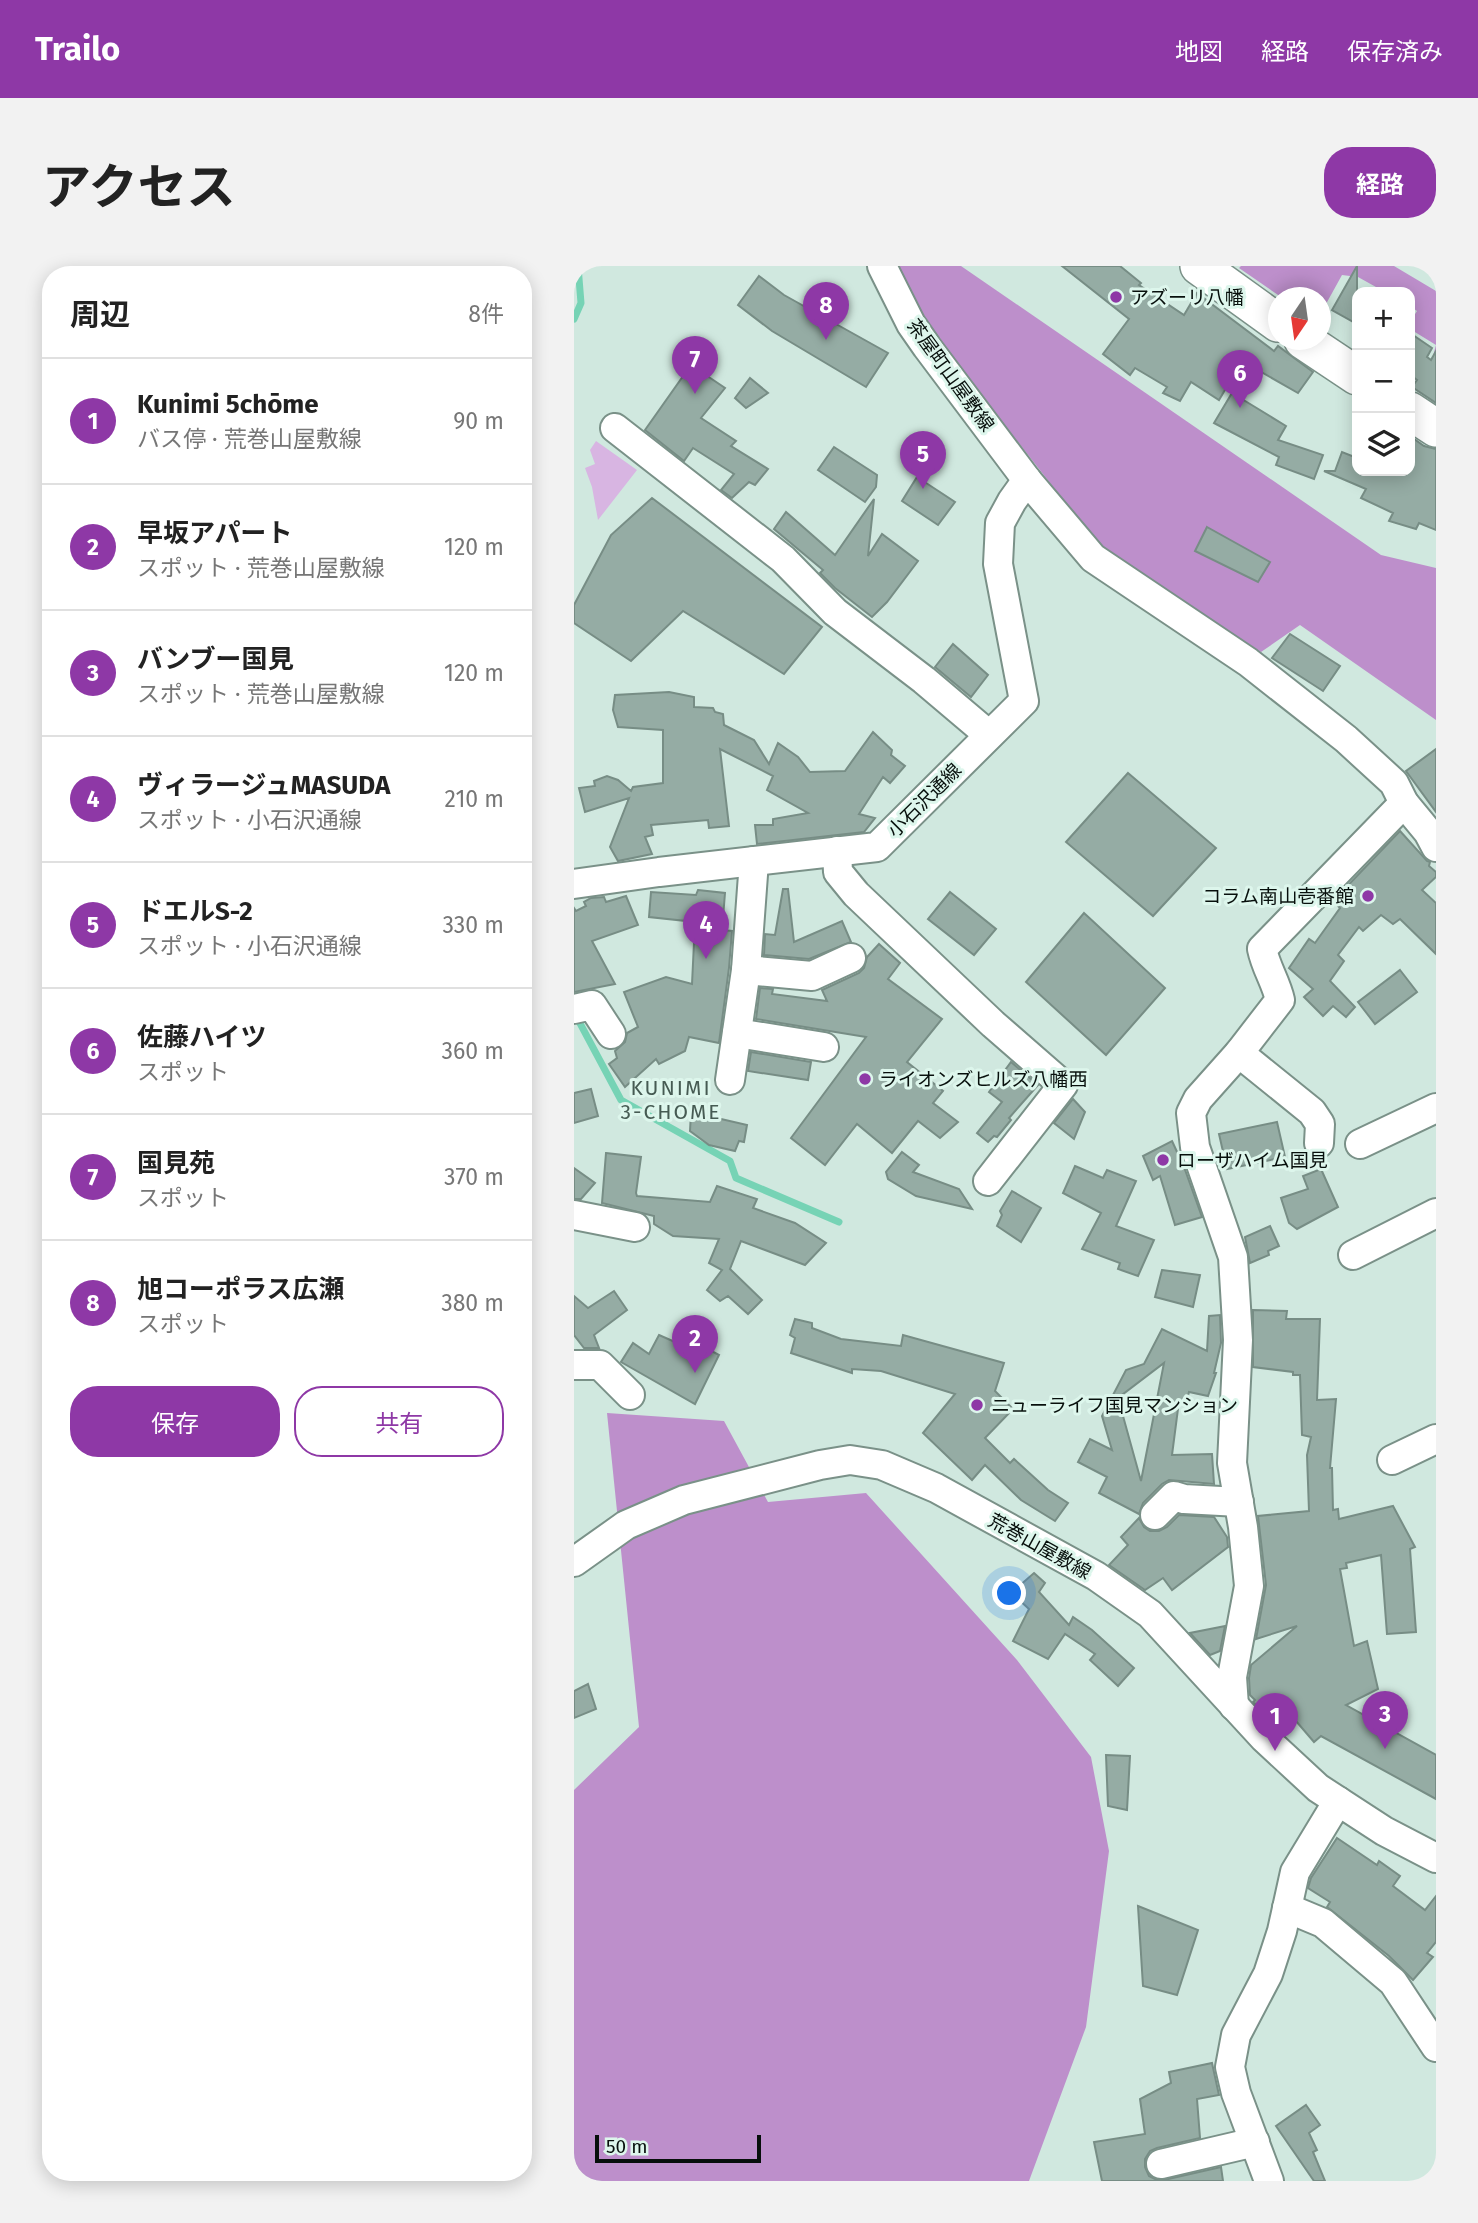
<!DOCTYPE html>
<html lang="ja">
<head>
<meta charset="utf-8">
<style>
	:root { --surface:#fff; --page:#f2f2f2; --text:#222; --muted:#767676; --line:#e0e0e0; --accent:#8e38a6 }
	body { margin:0; font-family:"Fira Sans","Noto Sans JP",sans-serif; background:var(--page); color:var(--text) }
	.controls { position:absolute; right:21px; top:21px; display:grid; overflow:hidden; border-radius:14px; box-shadow:0 4px 18px #0003 }
	.controls button { width:63px; height:63px; display:grid; place-items:center; padding:0; border:0; border-bottom:2px solid var(--line); background:var(--surface); color:var(--text); font:35px sans-serif }
	.compass { position:absolute; left:694px; top:21px; width:63px; height:63px; border-radius:50%; background:var(--surface); box-shadow:0 4px 18px #0003; rotate:193deg }
	.scale { position:absolute; left:21px; bottom:18px; width:166px; box-sizing:border-box; padding-left:7px; border:4px solid #070f0c; border-top:0; font-size:19px; line-height:24px; white-space:nowrap; color:#070f0c; -webkit-text-stroke:5px #ddf6ec; paint-order:stroke }
	.you { position:absolute; left:436px; top:1328px; width:24px; height:24px; margin:-18px; border:5px solid #fff; border-radius:50%; background:#1a73e8; box-shadow:0 0 0 10px #1a73e833 }
	.badge { display:grid; place-items:center; width:46px; height:46px; border-radius:50%; background:var(--accent); color:#fff; font-size:23px; font-weight:700 }
	.pin { position:absolute; translate:-50% -58px; filter:drop-shadow(0 2px 4px #0008) }
	.pin::after { content:''; position:absolute; top:37px; width:24px; height:21px; background:inherit; clip-path:polygon(0 0,100% 0,50% 100%) }
	.list { margin:0; padding:0; list-style:none }
	h2 { display:flex; justify-content:space-between; align-items:center; height:91px; margin:0; padding:0 28px; font-size:30px }
	h2 small { font-size:23px; font-weight:400; color:var(--muted) }
	.list li { display:grid; grid-template-columns:46px 1fr auto; gap:21px; align-items:center; box-sizing:border-box; height:126px; padding:0 28px; border-top:2px solid var(--line) }
	.list b { display:block; font-size:26px; white-space:nowrap }
	.list p { margin:0; font-size:23px; white-space:nowrap; color:var(--muted) }
	.list em { font-size:23px; font-style:normal; color:var(--muted) }
	.actions { display:flex; gap:14px; padding:21px 28px }
	.actions a { flex:1; padding:16px 0; border:2px solid var(--accent); border-radius:28px; text-align:center; font-size:24px; color:var(--accent) }
	.actions .main { background:var(--accent); color:#fff }
	.icon { flex:none; width:38px; height:38px; fill:none; stroke:currentColor; stroke-width:2; stroke-linecap:round; stroke-linejoin:round }
	.map { position:relative; flex:none; width:862px; height:1915px; overflow:hidden; border-radius:28px }
	header { display:flex; align-items:center; gap:42px; box-sizing:border-box; height:98px; padding:0 35px; background:var(--accent); color:#fff }
	header strong { font-size:33px }
	nav { display:flex; gap:38px; margin-inline-start:auto; font-size:24px }
	.intro { display:flex; align-items:center; justify-content:space-between; box-sizing:border-box; height:168px; padding:0 42px }
	h1 { margin:0; font-size:49px }
	.button { padding:18px 32px; border-radius:28px; background:var(--accent); color:#fff; font-size:24px; font-weight:700 }
	main { display:flex; gap:42px; padding:0 42px }
	aside { flex:1; background:var(--surface); border-radius:28px; box-shadow:0 4px 18px #0003 }
	.map>svg:first-child { display:block }
	.green { fill:#d8b5e2 }
	.forest { fill:#bd8fcb }
	.lines { fill:none; stroke-linecap:round; stroke-linejoin:round }
	.stream { stroke:#76d3b5; stroke-width:7 }
	.building { fill:#95aca4; stroke:#778d85; stroke-width:2; fill-rule:evenodd }
	.minor-casing { stroke:#7a9188; stroke-width:32 }
	.major-casing { stroke:#7a9188; stroke-width:40 }
	.minor { stroke:#fff; stroke-width:28 }
	.major { stroke:#fff; stroke-width:37 }
	.poi-dot { fill:#8e38a6; stroke:#ddf6ec; stroke-width:2.5 }
	.labels { text-anchor:middle; stroke-width:6; stroke-linejoin:round; paint-order:stroke }
	.poi-label { font-size:19px; fill:#070f0c; stroke:#ddf6ec; text-anchor:start }
	.street-label { font-size:19px; fill:#070f0c; stroke:#ddf6ec }
	.neighbourhood-label { font-size:21px; letter-spacing:2px; fill:#465b53; stroke:#ddf6ec }
</style>
</head>
<body>
<header>
<strong>Trailo</strong>
<nav><a>地図</a><a>経路</a><a>保存済み</a></nav>
</header>
<div class="intro"><h1>アクセス</h1><a class="button">経路</a></div>
<main>
<aside>
<h2>周辺<small>8件</small></h2>
<ul class="list">
<li><span class="badge">1</span><div><b>Kunimi 5chōme</b><p>バス停 · 荒巻山屋敷線</p></div><em>90 m</em></li>
<li><span class="badge">2</span><div><b>早坂アパート</b><p>スポット · 荒巻山屋敷線</p></div><em>120 m</em></li>
<li><span class="badge">3</span><div><b>バンブー国見</b><p>スポット · 荒巻山屋敷線</p></div><em>120 m</em></li>
<li><span class="badge">4</span><div><b>ヴィラージュMASUDA</b><p>スポット · 小石沢通線</p></div><em>210 m</em></li>
<li><span class="badge">5</span><div><b>ドエルS-2</b><p>スポット · 小石沢通線</p></div><em>330 m</em></li>
<li><span class="badge">6</span><div><b>佐藤ハイツ</b><p>スポット</p></div><em>360 m</em></li>
<li><span class="badge">7</span><div><b>国見苑</b><p>スポット</p></div><em>370 m</em></li>
<li><span class="badge">8</span><div><b>旭コーポラス広瀬</b><p>スポット</p></div><em>380 m</em></li>
</ul>
<div class="actions"><a class="main">保存</a><a>共有</a></div>
</aside>
<div class="map">
<svg width="862" height="1915" viewBox="0 0 862 1915">
	<rect width="100%" height="100%" fill="#d0e8df"/>
	<polygon class="green" points="22,175 63,204 24,254 18,221 11,202 21,198 16,184"/>
	<g class="forest">
		<polygon points="323,0 387,0 807,289 862,302 862,454 726,359 687,386 526,281 368,79 321,2"/>
		<polygon points="667,0 820,0 862,25 862,92 859,90 862,79 836,63 836,56 843,45 836,40 836,26 811,26 784,11 768,9 747,47 746,32 707,31 665,2"/>
		<polygon points="33,1147 150,1155 194,1236 292,1227 443,1394 517,1491 535,1585 512,1761 455,1915 0,1915 0,1524 65,1461"/>
	</g>
	<g class="lines">
		<g class="stream">
			<polyline points="0,53 7,37 4,0"/>
			<polyline points="1,748 47,834 156,895 162,912 265,956"/>
		</g>
	</g>
	<g class="building">
		<polygon points="488,0 546,0 567,17 565,19 610,49 623,27 700,85 704,80 739,106 724,127 668,95 645,134 617,116 606,135 589,127 593,121 561,102 556,109 529,88 555,53"/>
		<polygon points="783,0 783,58 758,44"/>
		<polygon points="185,10 210,29 314,87 292,121 198,65 164,39"/>
		<polygon points="836,67 858,82 853,91 857,94 862,85 862,137 838,121 843,114 839,111 836,116"/>
		<polygon points="117,99 151,122 127,152 162,175 157,180 194,203 181,219 175,216 158,232 147,224 160,208 119,182 110,195 71,164"/>
		<polygon points="176,112 194,127 172,142 161,132"/>
		<polygon points="658,127 712,160 704,174 749,189 740,213 702,199 705,191 640,157"/>
		<polygon points="836,170 850,180 862,183 862,264 845,257 842,263 815,255 819,247 787,232 792,223 750,205 761,205 768,186 783,192 783,205 836,205"/>
		<polygon points="260,181 303,209 302,221 291,236 244,204"/>
		<polygon points="343,211 381,236 364,259 328,235"/>
		<polygon points="78,232 248,361 210,408 109,345 57,395 0,357 0,339 37,269"/>
		<polygon points="300,233 294,290 308,268 344,295 313,336 298,351 261,322 246,307 249,304 200,263 212,246 261,289"/>
		<polygon points="633,261 696,296 684,316 621,285"/>
		<polygon points="716,368 766,400 749,425 698,392"/>
		<polygon points="379,378 414,409 397,431 361,401"/>
		<polygon points="95,426 120,431 120,441 139,442 141,446 149,448 150,459 180,474 195,498 204,477 224,491 236,506 271,505 299,466 318,484 317,489 331,500 316,517 309,511 285,548 301,552 290,566 183,578 181,559 199,559 199,553 234,547 193,524 199,510 146,483 155,560 135,562 134,554 77,559 79,569 71,571 78,588 44,595 36,581 55,532 11,546 5,522 21,520 20,515 33,510 44,514 57,525 59,521 89,517 89,464 44,461 39,444 41,429"/>
		<polygon points="862,483 862,546 832,505"/>
		<polygon points="554,507 642,582 579,650 492,576"/>
		<polygon points="826,565 853,595 856,596 855,600 862,606 862,611 848,624 862,637 862,688 826,653 819,658 807,649 789,665 785,661 764,689 770,695 756,715 781,741 772,751 759,740 749,750 730,731 739,723 715,702 735,673 741,677 766,642 759,635"/>
		<polygon points="209,623 214,623 220,676 268,655 277,676 235,693 190,689 191,668 201,669"/>
		<polygon points="124,624 151,627 148,664 158,665 155,702 145,777 115,771 111,785 85,798 82,793 51,821 35,798 43,792 41,785 51,776 53,767 64,761 50,726 92,711 118,718 121,656 75,651 77,626 122,629"/>
		<polygon points="376,626 422,663 400,689 354,653"/>
		<polygon points="52,630 64,659 18,675 41,718 0,726 0,642 2,645 12,640 10,636 17,632 30,631 32,636"/>
		<polygon points="510,647 591,722 532,789 452,716"/>
		<polygon points="305,678 326,697 314,713 368,753 333,796 369,825 359,837 384,856 366,872 344,855 318,887 283,858 251,899 217,872 292,771 182,753 186,722 199,723 198,728 253,735 248,724 285,707 290,702 293,691"/>
		<polygon points="826,704 843,726 801,758 784,736"/>
		<polygon points="177,786 237,796 234,814 174,805"/>
		<polygon points="437,796 464,819 435,852 437,854 423,871 420,870 414,876 403,867 428,836 415,826"/>
		<polygon points="17,823 24,850 0,857 0,827"/>
		<polygon points="499,833 511,846 500,873 480,857"/>
		<polygon points="117,846 173,859 170,876 165,875 161,885 135,879 116,865"/>
		<polygon points="703,856 711,891 653,903 645,868"/>
		<polygon points="598,875 610,901 628,951 601,959 586,910 579,914 569,890"/>
		<polygon points="328,886 345,899 339,906 385,923 398,943 342,930 314,913 312,906"/>
		<polygon points="32,887 67,891 62,927 63,930 136,936 143,920 183,933 179,942 221,957 252,977 231,999 167,975 156,1003 188,1034 174,1048 154,1030 146,1035 133,1024 148,1004 135,997 145,973 99,970 80,958 80,950 28,937"/>
		<polygon points="501,900 529,912 533,904 562,915 542,960 580,974 564,1010 544,1003 546,997 508,983 527,947 489,927"/>
		<polygon points="0,902 21,917 7,933 0,933"/>
		<polygon points="747,903 764,941 723,963 715,957 707,932 734,923 729,910"/>
		<polygon points="438,925 467,942 447,976 423,960 428,949 426,945"/>
		<polygon points="696,960 705,980 694,985 695,989 676,997 671,971"/>
		<polygon points="588,1004 626,1009 619,1041 581,1031"/>
		<polygon points="40,1025 53,1044 20,1069 25,1082 10,1082 0,1069 0,1030 14,1042"/>
		<polygon points="679,1044 713,1045 712,1053 746,1053 743,1134 762,1133 756,1202 758,1202 759,1244 764,1243 765,1253 819,1240 841,1281 836,1283 842,1366 813,1368 807,1289 772,1297 773,1302 766,1303 780,1380 793,1375 804,1423 772,1439 862,1489 862,1533 747,1470 740,1476 716,1448 702,1460 679,1436 681,1434 676,1429 675,1412 677,1399 723,1360 682,1373 692,1319 684,1250 735,1245 733,1189 737,1171 728,1169 726,1109 719,1109 719,1106 679,1101"/>
		<path d="M646 1049 647 1077 640 1107H642L634 1130 615 1126 612 1137 605 1135 598 1189 638 1188 640 1218 595 1214 588 1218 569 1237 565 1248 525 1227 533 1211 504 1196 516 1173 538 1184 528 1150 552 1104 570 1098 588 1063 633 1085 635 1050ZM590 1097 567 1215 544 1132Z"/>
		<polygon points="221,1053 238,1057 238,1062 267,1073 327,1080 329,1069 430,1097 421,1125 439,1143 411,1172 436,1197 440,1193 474,1224 494,1237 481,1255 447,1234 411,1199 398,1214 349,1167 381,1128 307,1105 278,1103 278,1107 217,1087 221,1072 216,1069"/>
		<polygon points="85,1069 119,1084 123,1077 145,1089 121,1138 47,1096 59,1077 75,1088"/>
		<polygon points="605,1249 640,1251 653,1271 654,1281 598,1324 589,1312 571,1324 535,1299 554,1279 547,1271 565,1252 570,1261 576,1265 585,1265 593,1261"/>
		<polygon points="460,1307 471,1317 465,1326 495,1359 499,1351 518,1364 560,1402 544,1420 516,1394 521,1388 491,1368 474,1393 439,1375 455,1343 443,1332 444,1321"/>
		<polygon points="651,1360 646,1385 636,1389 616,1367"/>
		<polygon points="14,1418 22,1443 0,1452 0,1425"/>
		<polygon points="532,1489 556,1490 553,1544 534,1540"/>
		<polygon points="763,1572 803,1599 805,1595 826,1610 819,1620 851,1644 862,1630 862,1676 853,1687 859,1691 839,1714 815,1690 753,1641 756,1636 734,1622 737,1612"/>
		<polygon points="564,1640 624,1664 603,1729 569,1720"/>
		<polygon points="638,1797 645,1829 623,1833 626,1872 583,1882 576,1885 571,1893 571,1901 575,1910 583,1914 590,1914 647,1901 649,1915 528,1915 520,1876 571,1868 566,1833 597,1817 595,1806"/>
		<polygon points="732,1839 746,1859 735,1867 743,1884 739,1886 751,1915 740,1915 702,1860"/>
	</g>
	<g class="lines">
		<defs>
			<g id="minor">
				<polyline points="308,0 337,58 353,81 453,214 519,292 674,396 772,473 820,517 830,537 854,566 862,581"/>
				<polyline points="41,162 209,293 261,346 350,414 415,469"/>
				<polyline points="263,585 264,606 282,628 419,758 489,819 414,915"/>
				<polyline points="0,618 85,606 303,581 450,435 424,298 426,257 438,235 453,214"/>
				<polyline points="172,704 238,710 277,692"/>
				<polyline points="0,743 18,739 37,768"/>
				<polyline points="163,767 250,781"/>
				<polyline points="665,787 738,846 746,858 745,877"/>
				<polyline points="156,814 172,704 180,595"/>
				<polyline points="786,878 862,842"/>
				<polyline points="0,949 61,961"/>
				<polyline points="779,989 862,947"/>
				<polyline points="0,1099 26,1099 56,1129"/>
				<polyline points="818,1194 862,1173"/>
				<polyline points="581,1249 600,1230 610,1233 665,1236"/>
				<polyline points="0,1296 52,1259 110,1234 246,1199 276,1194 308,1199 362,1222 522,1310 576,1348 690,1472 744,1522 810,1565 862,1592"/>
				<path d="M660 1440 658 1411 675 1320 669 1261 658 1197 664 1074 659 991 621 881 617 847 624 833 665 787 706 734C702 716 692 702 688 683L830 537"/>
				<polyline points="713,1642 749,1657 819,1716 862,1781"/>
				<polyline points="587,1898 681,1876"/>
				<polyline points="695,1915 662,1827 656,1801 662,1769 694,1708 708,1665 721,1606 764,1535"/>
			</g>
			<g id="major">
				<polyline points="625,0 704,57"/>
				<polyline points="729,74 783,110"/>
				<polyline points="836,145 862,162"/>
			</g>
		</defs>
		<use href="#minor" class="minor-casing"/>
		<use href="#major" class="major-casing"/>
		<use href="#minor" class="minor"/>
		<use href="#major" class="major"/>
	</g>
	<g class="poi-dot">
		<circle cx="542" cy="31" r="7"/>
		<circle cx="794" cy="630" r="7"/>
		<circle cx="291" cy="813" r="7"/>
		<circle cx="589" cy="894" r="7"/>
		<circle cx="403" cy="1139" r="7"/>
	</g>
	<g class="labels">
		<g class="poi-label">
			<text x="556" y="38">アズーリ八幡</text>
			<text x="780" y="637" text-anchor="end">コラム南山壱番館</text>
			<text x="305" y="820">ライオンズヒルズ八幡西</text>
			<text x="603" y="901">ローザハイム国見</text>
			<text x="417" y="1146">ニューライフ国見マンション</text>
		</g>
		<g class="street-label">
			<text transform="translate(377 109) rotate(54)" y="7">茶屋町山屋敷線</text>
			<text transform="translate(350 534) rotate(-45)" y="7">小石沢通線</text>
			<text transform="translate(466 1280) rotate(29)" y="7">荒巻山屋敷線</text>
		</g>
		<g class="neighbourhood-label">
			<text x="97" y="829">KUNIMI<tspan x="97" dy="24">3-CHOME</tspan></text>
		</g>
	</g>
</svg>
<div class="controls">
<button>+</button>
<button>−</button>
<button><svg class="icon" aria-label="layers" viewBox="0 0 24 24"><path d="M12 4l9 5-9 5-9-5zM3 14l9 5 9-5"/></svg></button>
</div>
<svg class="compass" viewBox="-18 -18 36 36"><path d="M0-13l5 13h-10z" fill="#e53935"/><path d="M0 13l5-13h-10z" fill="#767676"/></svg>
<div class="scale">50 m</div>
<div class="you"></div>
<div class="pin badge" style="left:701px;top:1485px">1</div>
<div class="pin badge" style="left:121px;top:1107px">2</div>
<div class="pin badge" style="left:811px;top:1483px">3</div>
<div class="pin badge" style="left:132px;top:693px">4</div>
<div class="pin badge" style="left:349px;top:223px">5</div>
<div class="pin badge" style="left:666px;top:142px">6</div>
<div class="pin badge" style="left:121px;top:128px">7</div>
<div class="pin badge" style="left:252px;top:74px">8</div>
</div>
</main>
</body>
</html>
